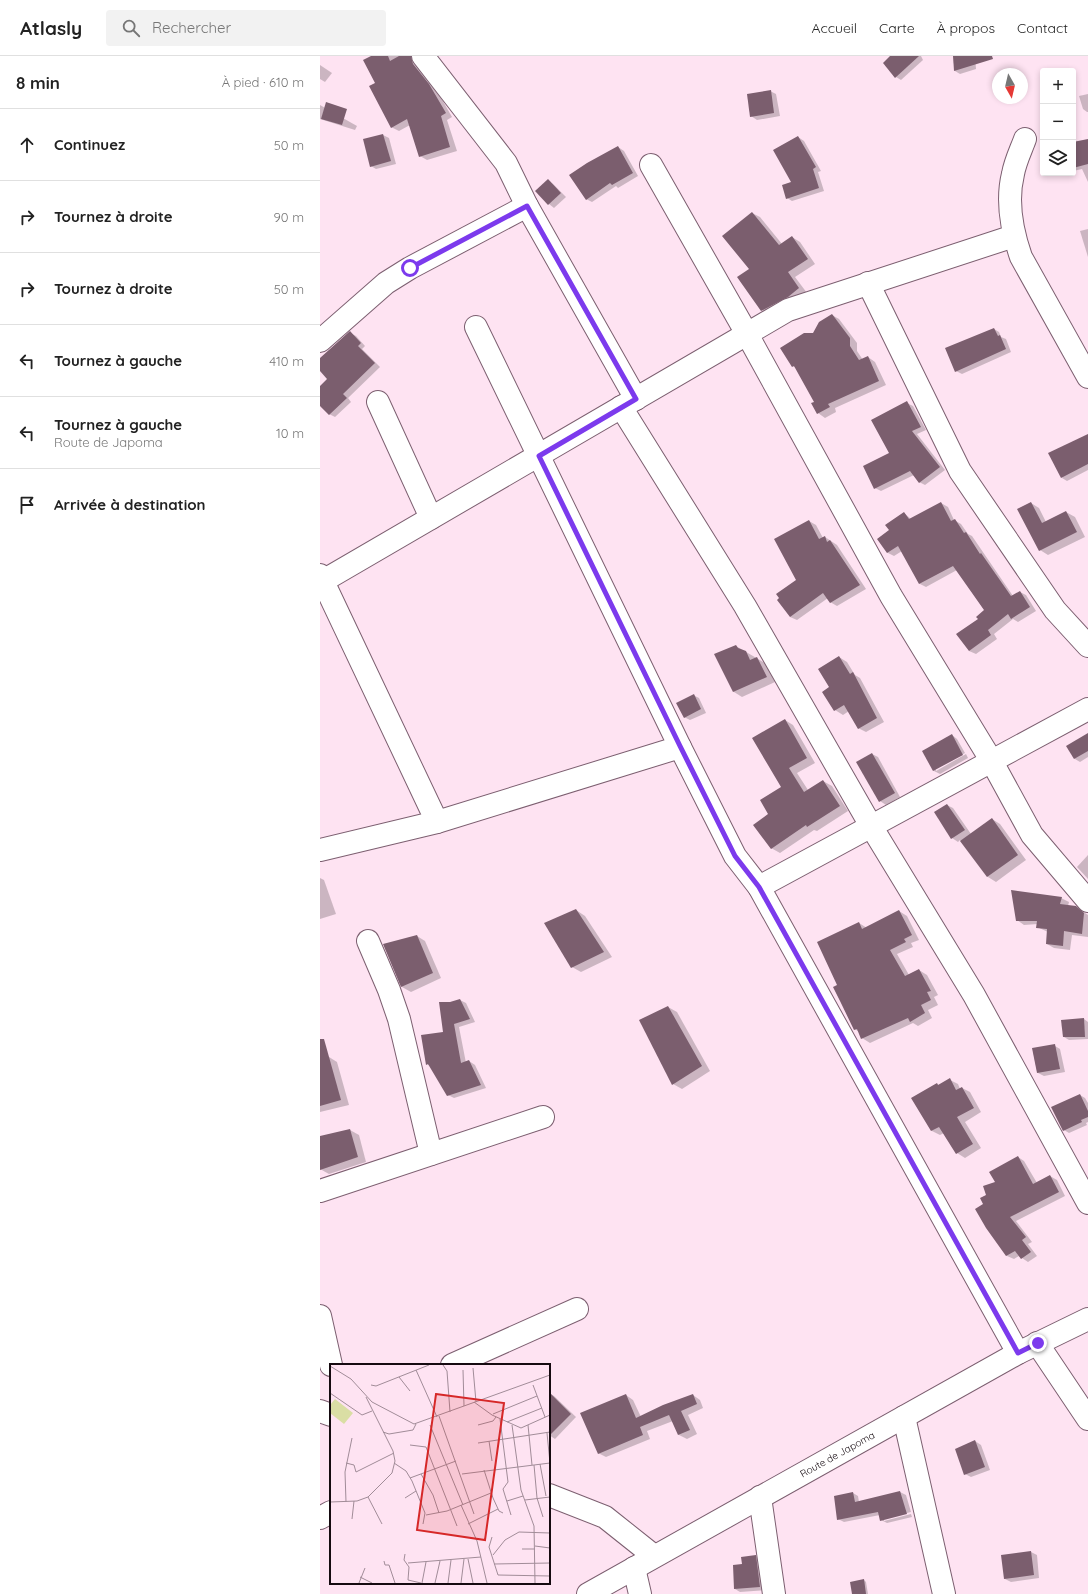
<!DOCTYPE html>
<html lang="fr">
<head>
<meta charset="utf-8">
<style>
	:root { --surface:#fff; --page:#f2f2f2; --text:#222; --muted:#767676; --line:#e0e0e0 }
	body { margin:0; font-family:Quicksand,sans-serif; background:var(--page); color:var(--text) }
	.controls { position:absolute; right:12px; top:12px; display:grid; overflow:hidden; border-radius:4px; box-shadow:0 2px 6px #0003 }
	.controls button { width:36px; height:36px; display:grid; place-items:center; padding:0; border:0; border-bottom:1px solid var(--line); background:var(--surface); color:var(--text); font:20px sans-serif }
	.compass { position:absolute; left:672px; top:12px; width:36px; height:36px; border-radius:50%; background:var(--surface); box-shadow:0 2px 6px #0003; rotate:172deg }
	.stop { position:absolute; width:12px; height:12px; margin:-9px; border:3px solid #7c3aed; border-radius:50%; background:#fff }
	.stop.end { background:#7c3aed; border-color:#fff; box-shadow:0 1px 4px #0008 }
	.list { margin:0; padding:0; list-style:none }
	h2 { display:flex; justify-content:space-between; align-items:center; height:52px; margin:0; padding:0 16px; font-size:17px }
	h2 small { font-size:13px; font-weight:400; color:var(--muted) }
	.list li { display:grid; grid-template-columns:26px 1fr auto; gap:12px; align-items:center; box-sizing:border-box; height:72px; padding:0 16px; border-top:1px solid var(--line) }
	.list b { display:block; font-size:15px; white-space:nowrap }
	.list p { margin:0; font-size:13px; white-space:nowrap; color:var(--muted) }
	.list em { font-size:13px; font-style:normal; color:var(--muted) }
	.icon { flex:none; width:22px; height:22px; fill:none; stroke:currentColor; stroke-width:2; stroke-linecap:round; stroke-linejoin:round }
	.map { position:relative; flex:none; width:768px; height:1538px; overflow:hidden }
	header { display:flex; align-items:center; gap:24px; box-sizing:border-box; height:56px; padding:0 20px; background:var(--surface); border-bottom:1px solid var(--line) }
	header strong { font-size:19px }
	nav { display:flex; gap:22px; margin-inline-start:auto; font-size:14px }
	.search { width:280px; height:36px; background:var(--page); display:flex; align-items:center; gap:10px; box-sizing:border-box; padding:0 14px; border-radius:4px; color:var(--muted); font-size:15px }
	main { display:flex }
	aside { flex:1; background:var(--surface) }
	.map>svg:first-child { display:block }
	.shadow { fill:#0003 }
	.building { fill:#7b5e6e }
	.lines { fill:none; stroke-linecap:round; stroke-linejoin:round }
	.minor-casing { stroke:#7c5f70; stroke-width:24 }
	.minor { stroke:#fff; stroke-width:22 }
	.route { stroke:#7c3aed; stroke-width:5 }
	.labels { text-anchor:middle; stroke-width:3; stroke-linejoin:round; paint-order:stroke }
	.street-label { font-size:10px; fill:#150a10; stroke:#fff }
	.inset-road { fill:none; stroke:#a18c98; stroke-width:1 }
	.view { fill:#d62828; fill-opacity:0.15; stroke:#d62828; stroke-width:2 }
	.inset-edge { fill:none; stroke:#150a10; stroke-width:2 }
</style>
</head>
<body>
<header>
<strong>Atlasly</strong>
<div class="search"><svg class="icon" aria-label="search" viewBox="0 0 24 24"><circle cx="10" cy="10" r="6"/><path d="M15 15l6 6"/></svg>Rechercher</div>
<nav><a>Accueil</a><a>Carte</a><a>À propos</a><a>Contact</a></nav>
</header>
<main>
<aside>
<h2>8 min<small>À pied · 610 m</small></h2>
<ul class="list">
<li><svg class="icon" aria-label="ahead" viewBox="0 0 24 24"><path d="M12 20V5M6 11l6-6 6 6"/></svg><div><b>Continuez</b></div><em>50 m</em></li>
<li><svg class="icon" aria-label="right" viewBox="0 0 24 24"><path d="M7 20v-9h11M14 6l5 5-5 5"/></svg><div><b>Tournez à droite</b></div><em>90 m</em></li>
<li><svg class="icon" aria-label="right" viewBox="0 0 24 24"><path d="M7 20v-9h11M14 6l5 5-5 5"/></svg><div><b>Tournez à droite</b></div><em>50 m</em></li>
<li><svg class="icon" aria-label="left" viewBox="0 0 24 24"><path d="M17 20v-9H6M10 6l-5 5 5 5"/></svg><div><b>Tournez à gauche</b></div><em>410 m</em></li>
<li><svg class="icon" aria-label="left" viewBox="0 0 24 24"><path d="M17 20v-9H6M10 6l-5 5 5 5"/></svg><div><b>Tournez à gauche</b><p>Route de Japoma</p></div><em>10 m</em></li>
<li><svg class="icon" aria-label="arrive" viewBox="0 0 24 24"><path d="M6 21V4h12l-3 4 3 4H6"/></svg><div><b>Arrivée à destination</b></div></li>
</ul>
</aside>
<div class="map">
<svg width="768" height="1538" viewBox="0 0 768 1538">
	<rect width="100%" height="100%" fill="#fee3f2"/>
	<g class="shadow">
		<polygon points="54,0 99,0 116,33 132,61 127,64 137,95 107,104 100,100 90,69 79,75 71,71 56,28"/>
		<polygon points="571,0 601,0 603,4 581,24 576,21"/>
		<polygon points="634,0 655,0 656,13 640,18 635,15"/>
		<polygon points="0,9 12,17 5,26 0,23"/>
		<polygon points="450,35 456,38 460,60 437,64 431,60"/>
		<polygon points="768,38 768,56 767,56 763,53 759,40"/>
		<polygon points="0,49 37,70 35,74 0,63"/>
		<polygon points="63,79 69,82 76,108 56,113 51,110 44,84"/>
		<polygon points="478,81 484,85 501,115 498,116 504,135 472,145 467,142 472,127"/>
		<polygon points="768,84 768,126 762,113 753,115 753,87"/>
		<polygon points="298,91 304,95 318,120 298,132 296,130 272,146 266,143"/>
		<polygon points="228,124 233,128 246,141 234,152 229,148"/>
		<polygon points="432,157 440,161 462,188 472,181 480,186 495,208 475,221 487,237 450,259 442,254 430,213"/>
		<polygon points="768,173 768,201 760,175"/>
		<polygon points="512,259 519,263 537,287 537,295 543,304 548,301 555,306 566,329 515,352 516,356 505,362 498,357 495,346 476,312 473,310 494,278"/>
		<polygon points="674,273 679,276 681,281 686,283 691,296 642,318 636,315"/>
		<polygon points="30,277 36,280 45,290 42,293 60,311 28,342 31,346 15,361 9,358 0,348 0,331 9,323 0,313 0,304"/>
		<polygon points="587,347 593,350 606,374 597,378 625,414 605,429 599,426 594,419 561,435 555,432 571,398"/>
		<polygon points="768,380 768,414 747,425 742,422"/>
		<polygon points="621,447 628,451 634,464 641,468 648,478 652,480 693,540 700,536 706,539 716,555 698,566 693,563 674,578 677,583 656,598 649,595 665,555 637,514 606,531 600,528 582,495 574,500 568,497 558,483 570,474 584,457 591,463"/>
		<polygon points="711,447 719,452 726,466 746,456 755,461 765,481 728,499 720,494"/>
		<polygon points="489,465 496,469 503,482 505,481 517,489 546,533 517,550 510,546 508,542 477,564 470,561"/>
		<polygon points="416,590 445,607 455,626 422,641 414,636 396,599"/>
		<polygon points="519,601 527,606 535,619 540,622 564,666 546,676 538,672 529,655 523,659 515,654 511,632"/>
		<polygon points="373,639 379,642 386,657 370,664 364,661"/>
		<polygon points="465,664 473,669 495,707 477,717 488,734 503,725 512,730 528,755 497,775 494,774 460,797 451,792 462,732"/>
		<polygon points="632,679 637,683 645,697 616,713 616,715 646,698 648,702 620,718 614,715 603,695"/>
		<polygon points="768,681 768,701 760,706 755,703 748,690"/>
		<polygon points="552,698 558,701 580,741 566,749 560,745"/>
		<polygon points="627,749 633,752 651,778 672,763 680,768 706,804 676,826 668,821 640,784 638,786 632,782"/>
		<polygon points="768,799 768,823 757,811"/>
		<polygon points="0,822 4,824 16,858 0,863"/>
		<polygon points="741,842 749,846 748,850 756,851 768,859 768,881 752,879 750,894 734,892 727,888 728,876 717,871 718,868 704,869 697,864"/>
		<polygon points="256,854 265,860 292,901 261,916 252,911"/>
		<polygon points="579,855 587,860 599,884 591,887 593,891 577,898 589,919 599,914 607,919 618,939 614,941 618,949 608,954 612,962 598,970 593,967 550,987 542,982 539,976 535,973 518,930 539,867 547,872"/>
		<polygon points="97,880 105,885 121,922 91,936 82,931 64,889"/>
		<polygon points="140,944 146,947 155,966 139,971 146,1007 149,1005 155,1009 166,1032 134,1042 128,1039 110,1010 107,1008 124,977 130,947"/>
		<polygon points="348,951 357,956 390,1015 362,1033 353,1028 320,964"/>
		<polygon points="764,963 768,966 768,983 749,984 744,981"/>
		<polygon points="735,990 740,993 745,1016 724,1020 718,1017"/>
		<polygon points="9,1001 17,1006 29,1049 0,1056 0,1003"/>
		<polygon points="630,1024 638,1028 640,1033 642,1032 650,1036 661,1056 645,1066 661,1092 645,1102 637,1097 624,1077 620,1079 612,1075 593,1042 617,1028 619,1029"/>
		<polygon points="760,1039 765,1042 768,1047 768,1066 766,1067 767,1069 749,1077 744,1074"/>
		<polygon points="30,1074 39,1079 46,1106 9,1118 0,1113 0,1081"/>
		<polygon points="698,1101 704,1105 717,1127 730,1120 737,1124 745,1140 696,1165 712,1186 708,1188 717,1200 708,1206 699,1200 694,1203 687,1200 667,1172 665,1149 668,1139"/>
		<polygon points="229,1337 234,1340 256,1361 235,1383 229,1379"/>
		<polygon points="306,1339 313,1344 321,1361 373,1339 380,1344 383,1352 368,1359 377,1378 367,1383 359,1379 353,1365 327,1375 330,1383 286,1401 278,1397"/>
		<polygon points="655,1385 661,1389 670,1414 651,1421 645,1418"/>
		<polygon points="580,1436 586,1439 591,1456 564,1463 564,1465 591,1458 592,1461 567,1467 561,1464 560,1459 524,1466 518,1463 533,1437 538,1440 539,1446"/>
		<polygon points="711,1496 717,1499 719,1522 691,1526 685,1523 682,1500"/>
		<polygon points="436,1500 441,1504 446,1534 420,1536 415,1533 423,1509"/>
		<polygon points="544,1524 546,1526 548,1538 533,1538"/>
	</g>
	<g class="building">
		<polygon points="51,0 68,0 70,5 79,0 91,0 93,8 109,28 126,57 121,60 130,91 99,101 87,63 71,72 49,30 55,27 43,4"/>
		<polygon points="570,0 599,0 575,22 563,7"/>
		<polygon points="633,0 672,0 673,3 634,15"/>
		<polygon points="451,34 454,57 430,61 427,38"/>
		<polygon points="6,46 27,53 22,69 1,63"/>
		<polygon points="63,78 71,105 50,111 43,83"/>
		<polygon points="478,80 496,111 493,113 499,132 466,143 462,129 471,126 453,94"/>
		<polygon points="768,83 768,108 753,112 753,86"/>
		<polygon points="298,90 313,117 292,129 290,127 266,144 249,119 267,107"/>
		<polygon points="228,123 241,137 228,149 215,135"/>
		<polygon points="432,156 459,189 472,180 488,203 468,216 479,232 468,241 441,255 417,221 429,213 402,180"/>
		<polygon points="512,258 530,282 530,290 539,304 548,300 559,325 508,348 510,351 497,358 491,347 494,346 474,310 472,311 460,292 484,277 493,277 499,266"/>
		<polygon points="674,272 678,280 680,279 686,293 635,316 625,292"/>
		<polygon points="30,275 41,287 38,290 55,307 23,338 27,342 9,359 0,350 0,330 7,323 0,315 0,302"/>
		<polygon points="587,345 601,371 592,375 620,411 599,427 590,415 554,433 543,410 569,397 551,364"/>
		<polygon points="768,378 768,408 741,422 728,397"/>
		<polygon points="621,446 631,465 635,463 644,477 646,476 660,498 661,497 691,540 700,535 710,551 691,563 688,558 668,574 671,579 649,595 636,578 658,563 656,561 664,554 633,510 599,528 578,490 567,497 557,483 569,474 565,469 584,456 589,463"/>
		<polygon points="711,446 722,467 746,455 757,476 719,495 697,453"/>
		<polygon points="489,464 499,483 505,480 507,486 510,484 540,529 510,547 503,537 470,561 457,544 459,542 456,538 476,524 454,483"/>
		<polygon points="416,589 418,592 426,595 430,604 437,601 447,621 413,636 394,598"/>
		<polygon points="519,600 530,618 533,616 557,662 538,673 524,649 514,655 502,636 509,631 498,613"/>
		<polygon points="374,638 381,653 364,662 356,647"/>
		<polygon points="465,663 487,702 469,712 484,736 503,724 520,750 487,771 486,769 451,793 433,769 448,758 440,744 461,731 432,682"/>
		<polygon points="768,677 768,695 754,703 746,690"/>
		<polygon points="632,678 643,699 613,715 602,695"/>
		<polygon points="552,697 575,737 559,746 536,706"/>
		<polygon points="627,748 645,774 631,783 614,756"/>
		<polygon points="672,762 698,799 667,821 640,785"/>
		<polygon points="691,834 742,841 740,848 756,850 764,857 762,878 744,875 743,890 726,888 727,873 716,872 717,865 696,865"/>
		<polygon points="256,853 284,896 251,912 224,867"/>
		<polygon points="579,854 592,879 584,883 586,886 570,894 585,920 599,913 611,935 607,936 611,944 601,949 605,957 590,966 588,962 541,983 537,973 534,974 520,945 513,931 517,929 497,886 539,866 542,873"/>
		<polygon points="97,879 113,917 81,931 63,888"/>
		<polygon points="140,943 150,963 134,968 141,1007 149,1004 161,1029 127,1040 108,1008 106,1009 101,979 123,976 119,946 130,946"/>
		<polygon points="348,950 382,1010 352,1029 319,964"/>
		<polygon points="764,962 765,981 743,981 741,964"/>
		<polygon points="0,983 4,983 21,1044 0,1050"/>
		<polygon points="735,988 740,1013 717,1017 712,992"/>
		<polygon points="630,1022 636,1034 642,1031 654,1052 637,1061 653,1088 636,1098 619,1071 611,1075 591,1042 617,1027 618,1029"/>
		<polygon points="760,1038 768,1055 768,1061 761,1064 762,1066 743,1075 731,1051"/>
		<polygon points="30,1073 38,1101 0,1114 0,1080"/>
		<polygon points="698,1100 713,1128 730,1119 739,1136 690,1161 706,1181 702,1184 711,1196 701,1203 695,1195 686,1200 666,1172 655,1153 663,1148 660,1142 666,1139 663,1130 675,1126 669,1116"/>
		<polygon points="229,1336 251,1358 229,1380"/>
		<polygon points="306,1338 316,1362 343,1349 373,1338 377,1348 361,1355 370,1374 358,1379 349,1359 320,1371 323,1379 278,1398 260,1357"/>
		<polygon points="655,1384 665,1411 644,1419 635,1393"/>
		<polygon points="580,1435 587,1458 560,1465 558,1456 517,1464 514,1440 533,1436 535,1446"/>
		<polygon points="711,1495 714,1519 684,1523 681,1499"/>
		<polygon points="436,1499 440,1531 414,1533 413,1509 422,1508 421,1501"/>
		<polygon points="544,1523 546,1538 532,1538 530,1526"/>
	</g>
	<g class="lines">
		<defs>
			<g id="minor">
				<polyline points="103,0 186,107 207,150 316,343"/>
				<path d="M705 83C701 94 695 106 693 118 686 146 692 175 701 201L768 321"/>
				<polyline points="331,109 427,278 571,540 671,704 712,779 768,845"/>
				<polyline points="548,227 640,415 735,554 768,590"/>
				<polyline points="156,271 360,691 415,800 439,831 698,1297"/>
				<polyline points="0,285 66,227 90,212 207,150"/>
				<polyline points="58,346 111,462"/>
				<polyline points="301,351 425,550 551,770 654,939 768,1147"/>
				<polyline points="0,519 117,766"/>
				<polyline points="3,525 468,254 694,180"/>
				<polyline points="0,794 117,766 360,691"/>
				<polyline points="439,831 768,653"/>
				<polyline points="48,885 69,934 79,963 111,1098"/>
				<polyline points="0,1135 223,1061"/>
				<polyline points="0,1260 11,1309"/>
				<polyline points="717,1287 768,1363"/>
				<polyline points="132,1309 257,1253"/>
				<polyline points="0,1355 11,1359"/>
				<polyline points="584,1361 624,1538"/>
				<polyline points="229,1439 285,1461 334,1500"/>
				<polyline points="440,1441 454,1538"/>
				<polyline points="0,1462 11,1456"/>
				<polyline points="314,1512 320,1538"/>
				<polyline points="268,1538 698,1297 768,1263"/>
			</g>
		</defs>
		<use href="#minor" class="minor-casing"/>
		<use href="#minor" class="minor"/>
	</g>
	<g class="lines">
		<polyline class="route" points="90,212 207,150 316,343 219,400 360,690 415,800 439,831 698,1297 718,1287"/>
	</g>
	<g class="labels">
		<g class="street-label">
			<text transform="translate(517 1398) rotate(-29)" y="4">Route de Japoma</text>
		</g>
	</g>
	<g transform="translate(10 1308)">
		<rect width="220" height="220" fill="#fee3f2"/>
		<path d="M5 35 23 49 14 60 0 49V41Z" fill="#dadea4"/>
		<path class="inset-road" d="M113 1 117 7 120 48M0 2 21 15 42 38 84 60 220 11M143 4 146 38M86 6 107 53M133 6 134 42M69 13 80 27M41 21 46 22 99 1M203 21 215 53M0 29 32 51 42 47M144 38 162 51 191 64 220 51M163 50 207 32M109 52 144 150M170 55 178 118 173 125 181 151M177 58 212 44M100 61 133 141M148 61 163 57 166 53M182 61 191 126 204 162 205 219M198 61 202 101M53 68 59 70 83 66 86 60M217 69 220 99M159 77 162 97M148 79 220 68M80 81 96 83 127 162M16 99 24 101 26 108 64 89M64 99 76 107 82 117 95 149 93 160M210 100 216 132M204 101 207 134 213 153M154 106 163 134 169 147 173 149M91 110 103 131 109 149M132 110 220 99M80 114 126 97M38 133 52 160M75 134 86 127M195 136 220 133M177 137 193 132M0 138 27 137 38 133 62 109 65 97 63 87 36 33M16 138 15 108 22 74M131 141 147 177 157 219M96 151 117 147 161 129M22 155 24 137M138 160 168 145M162 173 159 183 168 211 220 212M205 182 220 184M192 185H205M75 190 74 196 79 203 78 216 91 219M163 191 175 176 189 168 220 169M138 195 143 219M54 197 55 201H59L65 219M78 199 151 193M164 200 220 199M30 213 42 219M29 219 35 204M92 219 96 198M105 219 110 197M118 219 121 196M131 219 134 195"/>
		<path class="view" d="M106 30 174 39 155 176 87 166Z"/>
		<rect width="220" height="220" class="inset-edge"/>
	</g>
</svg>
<div class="controls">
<button>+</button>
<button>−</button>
<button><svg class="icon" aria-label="layers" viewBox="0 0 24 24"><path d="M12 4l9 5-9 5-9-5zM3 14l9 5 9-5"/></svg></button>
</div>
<svg class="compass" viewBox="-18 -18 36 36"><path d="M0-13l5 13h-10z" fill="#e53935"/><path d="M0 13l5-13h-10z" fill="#767676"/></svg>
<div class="stop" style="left:90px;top:212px"></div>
<div class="stop end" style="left:718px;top:1287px"></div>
</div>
</main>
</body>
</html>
